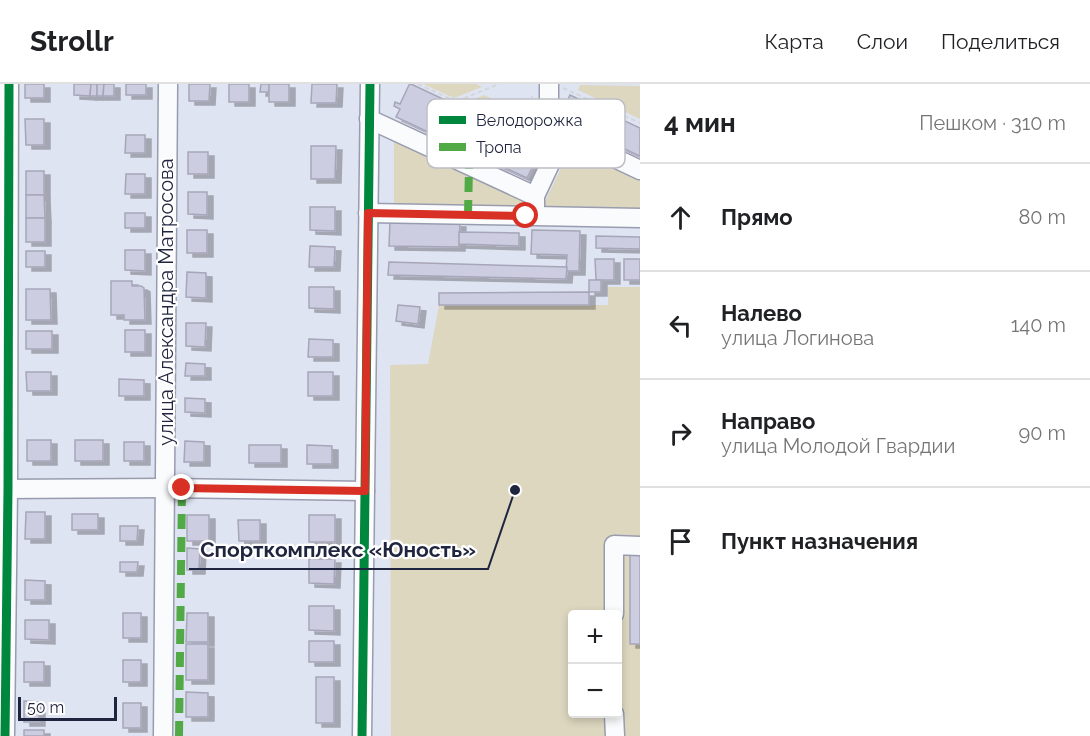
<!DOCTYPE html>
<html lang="ru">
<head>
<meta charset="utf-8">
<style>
	:root { --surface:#fff; --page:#f6f6f6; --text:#202124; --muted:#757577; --line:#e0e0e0 }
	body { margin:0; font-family:Raleway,sans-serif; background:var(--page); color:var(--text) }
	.controls { position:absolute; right:18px; bottom:18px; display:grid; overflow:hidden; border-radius:6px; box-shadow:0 3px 9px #0003 }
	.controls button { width:54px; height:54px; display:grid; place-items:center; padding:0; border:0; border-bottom:2px solid var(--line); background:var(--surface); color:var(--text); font:30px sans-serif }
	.scale { position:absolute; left:18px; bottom:15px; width:99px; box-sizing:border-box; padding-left:6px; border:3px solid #1f253e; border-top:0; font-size:16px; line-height:21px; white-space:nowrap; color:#1f253e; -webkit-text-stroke:4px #fff; paint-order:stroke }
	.stop { position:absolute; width:18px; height:18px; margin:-14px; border:4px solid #d93025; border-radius:50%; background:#fff }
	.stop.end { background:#d93025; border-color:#fff; box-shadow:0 2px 6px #0008 }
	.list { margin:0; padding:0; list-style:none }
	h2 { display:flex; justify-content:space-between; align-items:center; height:78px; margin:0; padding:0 24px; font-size:26px }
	h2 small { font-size:20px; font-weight:400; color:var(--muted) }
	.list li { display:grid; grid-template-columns:39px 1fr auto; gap:18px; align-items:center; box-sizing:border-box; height:108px; padding:0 24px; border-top:2px solid var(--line) }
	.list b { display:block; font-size:22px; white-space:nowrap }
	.list p { margin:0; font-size:20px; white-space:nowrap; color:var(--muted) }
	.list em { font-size:20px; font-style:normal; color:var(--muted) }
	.icon { flex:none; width:33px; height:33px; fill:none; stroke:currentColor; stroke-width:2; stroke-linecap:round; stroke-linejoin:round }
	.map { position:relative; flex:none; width:640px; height:652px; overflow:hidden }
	header { display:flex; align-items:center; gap:36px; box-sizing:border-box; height:84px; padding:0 30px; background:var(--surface); border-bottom:2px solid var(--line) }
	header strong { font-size:28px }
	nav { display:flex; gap:33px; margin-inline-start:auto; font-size:21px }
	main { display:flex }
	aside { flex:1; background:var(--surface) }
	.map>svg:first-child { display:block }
	.green { fill:#ddd7c0; fill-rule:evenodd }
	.building { fill:#cdcde1; stroke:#a7a6b9; stroke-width:1.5; filter:url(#shadow) }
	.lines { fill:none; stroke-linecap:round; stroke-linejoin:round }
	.minor-casing { stroke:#989cae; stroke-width:21 }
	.path { stroke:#d4d6da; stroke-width:2; stroke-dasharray:4.5 3; stroke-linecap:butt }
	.minor { stroke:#fafbfd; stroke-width:18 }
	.quiet { stroke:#52aa46; stroke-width:8; stroke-dasharray:15 8; stroke-linecap:butt }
	.cycleway-casing { stroke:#fff; stroke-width:13 }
	.cycleway { stroke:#00873e; stroke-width:9 }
	.route { stroke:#d93025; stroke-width:8 }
	.labels { text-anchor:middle; stroke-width:4.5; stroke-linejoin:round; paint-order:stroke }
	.street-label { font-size:20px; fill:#1f253e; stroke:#fff }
	.key { fill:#fff; stroke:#bcbec5; stroke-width:1.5 }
	.key-label { font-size:16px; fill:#1f253e }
	.leader { fill:none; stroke:#1f253e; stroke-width:2 }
	.callout-dot { fill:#1f253e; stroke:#fff; stroke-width:2 }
	.callout-label { font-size:21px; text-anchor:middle; font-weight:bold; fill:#1f253e; stroke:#fff; stroke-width:4.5; stroke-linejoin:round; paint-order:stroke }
</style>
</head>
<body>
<header>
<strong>Strollr</strong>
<nav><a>Карта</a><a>Слои</a><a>Поделиться</a></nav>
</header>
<main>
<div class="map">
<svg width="640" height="652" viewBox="0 0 640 652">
	<defs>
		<filter id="shadow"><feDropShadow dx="6" dy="4" stdDeviation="0" flood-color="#0004"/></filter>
	</defs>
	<rect width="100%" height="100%" fill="#dfe4f3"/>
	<g class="green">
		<polygon points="423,0 476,0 482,3 454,14"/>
		<polygon points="580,1 640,2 640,35 578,6"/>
		<polygon points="484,11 513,24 500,36 464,19"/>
		<polygon points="394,55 527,117 527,124 394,122"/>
		<polygon points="572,61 640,93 640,124 543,122"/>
		<path d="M608 203H640V652H391L390 281 428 280 439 221H608ZM572 530H618V630H572Z"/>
	</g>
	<g class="building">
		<rect x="25" y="0" width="19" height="14"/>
		<polygon points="74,0 91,0 90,12 74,11"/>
		<polygon points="91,0 97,0 97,12 90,12"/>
		<polygon points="97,0 104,0 103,12 97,12"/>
		<polygon points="104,0 114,0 114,12 103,12"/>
		<rect x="126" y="0" width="20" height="11"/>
		<polygon points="189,0 210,0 209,17 189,17"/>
		<rect x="229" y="0" width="20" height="18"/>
		<polygon points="261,0 269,0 269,8 260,8"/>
		<rect x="269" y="0" width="20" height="18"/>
		<polygon points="312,0 337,0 336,19 311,19"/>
		<polygon points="411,0 543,62 544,64 535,83 533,82 527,94 396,33 400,25 394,22 395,18 400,20 409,1"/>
		<polygon points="570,11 640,44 640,72 559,34"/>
		<polygon points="25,35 44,35 44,61 26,61"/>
		<polygon points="126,51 145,51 145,69 125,69"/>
		<polygon points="311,62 336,62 335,95 311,95"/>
		<rect x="188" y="68" width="20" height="22"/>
		<rect x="26" y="87" width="18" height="24"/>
		<polygon points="126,90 145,90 145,110 125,110"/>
		<polygon points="188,108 207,108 207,131 188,130"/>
		<polygon points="26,111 44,111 45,134 26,134"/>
		<polygon points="310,123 335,123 335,147 310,146"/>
		<rect x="125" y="129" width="20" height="15"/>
		<rect x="26" y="134" width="19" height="24"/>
		<polygon points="390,137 460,139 459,163 389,162"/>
		<rect x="187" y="146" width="20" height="23"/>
		<polygon points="532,146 580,147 579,187 566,187 567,171 531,170"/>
		<polygon points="459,148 519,149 519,162 459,160"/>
		<polygon points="596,152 640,153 640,165 596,164"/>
		<polygon points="310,162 335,163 334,183 309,183"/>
		<polygon points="125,166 145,166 145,187 125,186"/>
		<rect x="26" y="167" width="19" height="16"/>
		<polygon points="595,175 614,175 614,196 596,196"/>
		<rect x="624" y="175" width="16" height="21"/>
		<polygon points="389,178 567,183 566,195 388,191"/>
		<polygon points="187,188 206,189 206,214 186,213"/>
		<rect x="589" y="196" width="12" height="12"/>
		<polygon points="111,197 132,197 132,202 141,202 144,204 145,236 124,236 124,231 111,231"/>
		<polygon points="309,203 334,203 334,225 309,224"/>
		<polygon points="26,205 50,205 51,236 26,236"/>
		<polygon points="589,208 589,221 439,221 439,209"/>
		<polygon points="398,221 420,223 418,240 396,237"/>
		<polygon points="186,239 206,239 205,263 186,262"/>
		<rect x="125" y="246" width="20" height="22"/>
		<rect x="26" y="247" width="26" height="18"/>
		<polygon points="309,255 333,256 333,273 308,273"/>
		<polygon points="186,279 205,280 205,292 185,292"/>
		<polygon points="26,288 51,288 51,307 27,307"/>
		<rect x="308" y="288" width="25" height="24"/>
		<polygon points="119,295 144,296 144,312 119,312"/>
		<polygon points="185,314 205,315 205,329 185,328"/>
		<rect x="27" y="356" width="24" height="21"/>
		<rect x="75" y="356" width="28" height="21"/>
		<polygon points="185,357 204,358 204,378 184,378"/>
		<rect x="124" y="358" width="20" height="19"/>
		<rect x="249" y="361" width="32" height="18"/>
		<polygon points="307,361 332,362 332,380 307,380"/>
		<polygon points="26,428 45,428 45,455 25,455"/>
		<rect x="72" y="430" width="26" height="16"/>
		<rect x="187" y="431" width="22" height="26"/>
		<rect x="309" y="431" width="26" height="27"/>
		<polygon points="238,436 260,436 260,457 239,457"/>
		<polygon points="120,442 138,442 137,457 120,457"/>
		<polygon points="187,464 200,465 199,486 187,486"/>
		<rect x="630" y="471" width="10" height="89"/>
		<polygon points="309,475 335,475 334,500 309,499"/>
		<polygon points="120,478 138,478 137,488 120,488"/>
		<polygon points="25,496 45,497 45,516 25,516"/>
		<polygon points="309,522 334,522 334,547 309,546"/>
		<rect x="123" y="529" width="18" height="25"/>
		<polygon points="187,529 208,529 208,558 186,558"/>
		<polygon points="25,536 49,536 49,556 25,555"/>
		<rect x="309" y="557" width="25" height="21"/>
		<rect x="186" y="560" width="22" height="36"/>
		<rect x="123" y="576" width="18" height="22"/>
		<rect x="24" y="578" width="20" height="20"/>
		<rect x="316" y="593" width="18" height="46"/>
		<polygon points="186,608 208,609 208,633 186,633"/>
		<polygon points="24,617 39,618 39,638 24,638"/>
		<rect x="123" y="619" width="18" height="25"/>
		<rect x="24" y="646" width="20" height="6"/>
	</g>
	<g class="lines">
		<defs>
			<g id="minor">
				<polyline points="549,0 549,43 640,86"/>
				<polyline points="369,35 535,112"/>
				<polyline points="535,123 535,112 564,50"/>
				<polyline points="368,129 640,134"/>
				<polyline points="0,405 165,404 365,407"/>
				<polyline points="614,530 614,461 640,462"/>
				<polyline points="614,630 615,652"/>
				<polyline points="5,652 8,405 9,0"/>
				<polyline points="163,652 168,0"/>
				<polyline points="362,652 370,0"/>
			</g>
		</defs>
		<use href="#minor" class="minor-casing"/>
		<g class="path">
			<polyline points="418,0 538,55"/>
			<polyline points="563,4 640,39"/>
			<polyline points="457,17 499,0"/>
			<polyline points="504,39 533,12"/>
		</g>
		<use href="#minor" class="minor"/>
		<g class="quiet">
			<polyline points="468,131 469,82"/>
			<polyline points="179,652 182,404"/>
		</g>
		<defs>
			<g id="cycleway">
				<polyline points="5,652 8,405 9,0"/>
				<polyline points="362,652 370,0"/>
			</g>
		</defs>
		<use href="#cycleway" class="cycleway-casing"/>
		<use href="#cycleway" class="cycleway"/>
	</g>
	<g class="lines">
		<polyline class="route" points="182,404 365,407 368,129 526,132"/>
	</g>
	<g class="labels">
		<g class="street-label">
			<text transform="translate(166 218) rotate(-90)" y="7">улица Александра Матросова</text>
		</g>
	</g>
	<rect x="427" y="15" width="198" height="69" rx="9" class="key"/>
	<rect x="439" y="32" width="27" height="8" fill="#00873e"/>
	<rect x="439" y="59" width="27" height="8" fill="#52aa46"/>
	<g class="key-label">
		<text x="476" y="42">Велодорожка</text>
		<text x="476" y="69">Тропа</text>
	</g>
	<path class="leader" d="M515 406L488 485H189"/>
	<circle class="callout-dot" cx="515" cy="406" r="6"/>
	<g class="callout-label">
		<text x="338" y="473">Спорткомплекс «Юность»</text>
	</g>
</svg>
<div class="controls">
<button>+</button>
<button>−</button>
</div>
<div class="scale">50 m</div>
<div class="stop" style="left:526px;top:132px"></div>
<div class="stop end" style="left:182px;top:404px"></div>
</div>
<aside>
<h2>4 мин<small>Пешком · 310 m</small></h2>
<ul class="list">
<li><svg class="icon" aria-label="ahead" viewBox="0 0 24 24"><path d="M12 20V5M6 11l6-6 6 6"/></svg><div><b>Прямо</b></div><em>80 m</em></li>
<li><svg class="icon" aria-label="left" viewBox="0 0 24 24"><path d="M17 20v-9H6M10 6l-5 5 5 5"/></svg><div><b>Налево</b><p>улица Логинова</p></div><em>140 m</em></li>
<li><svg class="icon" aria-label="right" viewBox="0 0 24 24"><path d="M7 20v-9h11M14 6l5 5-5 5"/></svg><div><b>Направо</b><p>улица Молодой Гвардии</p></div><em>90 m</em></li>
<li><svg class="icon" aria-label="arrive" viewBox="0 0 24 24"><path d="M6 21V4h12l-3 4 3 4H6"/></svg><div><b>Пункт назначения</b></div></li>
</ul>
</aside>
</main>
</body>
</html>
